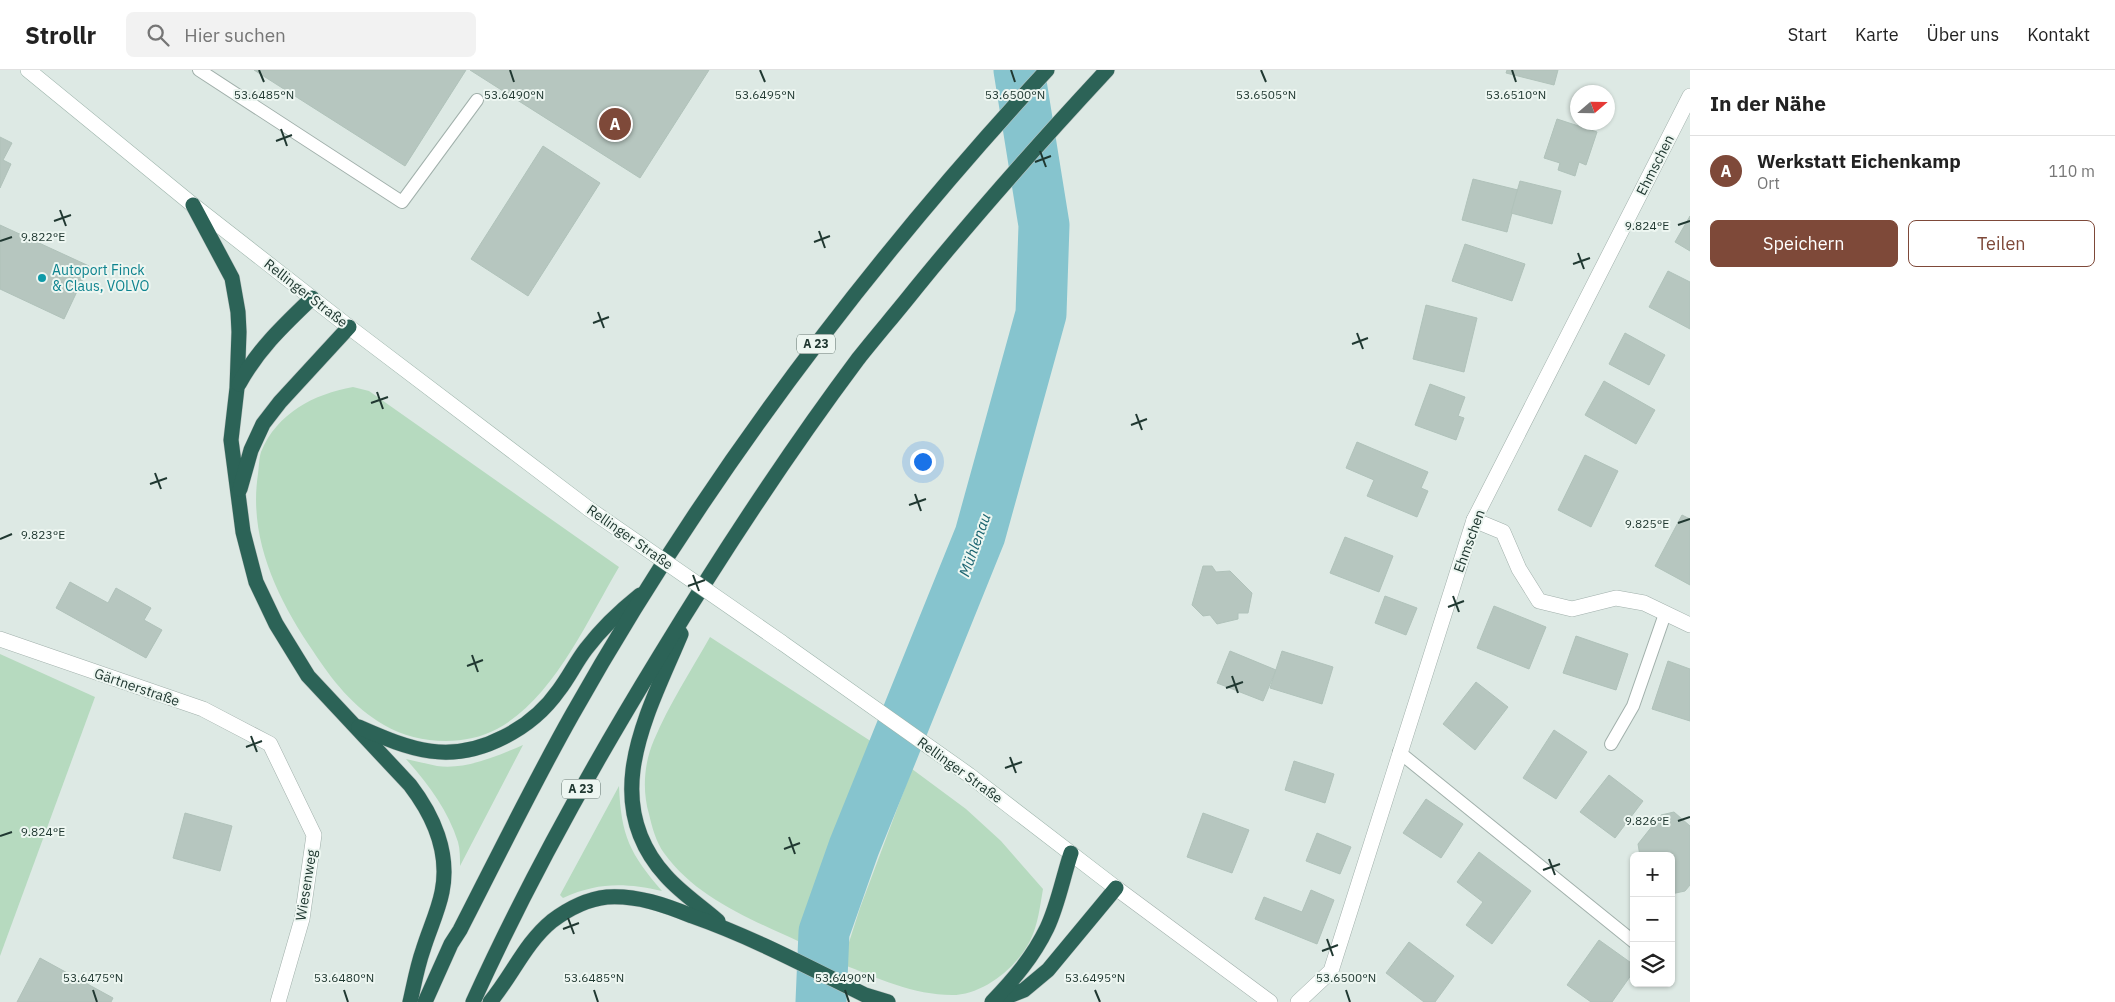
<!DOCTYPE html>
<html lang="de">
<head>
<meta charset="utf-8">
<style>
	:root { --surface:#fff; --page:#f2f2f2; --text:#222; --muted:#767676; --line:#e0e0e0; --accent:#7e4939 }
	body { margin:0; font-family:"IBM Plex Sans",sans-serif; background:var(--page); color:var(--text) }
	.controls { position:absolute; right:15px; bottom:15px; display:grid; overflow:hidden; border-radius:8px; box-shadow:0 1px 4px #0004 }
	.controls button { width:45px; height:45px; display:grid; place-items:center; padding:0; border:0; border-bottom:1px solid var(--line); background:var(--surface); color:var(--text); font:25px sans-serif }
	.compass { position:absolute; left:1570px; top:15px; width:45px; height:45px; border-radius:50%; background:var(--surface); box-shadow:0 1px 4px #0004; rotate:70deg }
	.you { position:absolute; left:922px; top:391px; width:18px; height:18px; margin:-12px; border:4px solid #fff; border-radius:50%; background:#1a73e8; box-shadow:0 0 0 8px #1a73e833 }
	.badge { display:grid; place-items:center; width:32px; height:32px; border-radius:50%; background:var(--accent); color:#fff; font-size:16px; font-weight:700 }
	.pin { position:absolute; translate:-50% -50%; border:2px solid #fff; box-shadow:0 1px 5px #0006 }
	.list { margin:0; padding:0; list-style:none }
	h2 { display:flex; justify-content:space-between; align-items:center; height:65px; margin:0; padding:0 20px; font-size:21px }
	h2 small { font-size:16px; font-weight:400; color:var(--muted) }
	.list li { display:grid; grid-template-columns:32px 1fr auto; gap:15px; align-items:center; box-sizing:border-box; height:70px; padding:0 20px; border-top:1px solid var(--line) }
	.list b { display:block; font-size:19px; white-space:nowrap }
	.list p { margin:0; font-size:16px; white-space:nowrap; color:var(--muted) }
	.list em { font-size:16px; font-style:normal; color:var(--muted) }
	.actions { display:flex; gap:10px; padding:15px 20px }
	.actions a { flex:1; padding:11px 0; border:1px solid var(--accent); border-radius:8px; text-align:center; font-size:18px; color:var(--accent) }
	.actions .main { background:var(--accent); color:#fff }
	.icon { flex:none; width:28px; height:28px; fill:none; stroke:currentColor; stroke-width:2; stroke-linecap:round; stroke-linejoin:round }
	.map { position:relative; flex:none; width:1690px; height:932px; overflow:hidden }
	header { display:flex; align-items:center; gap:30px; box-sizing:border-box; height:70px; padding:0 25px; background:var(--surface); border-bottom:1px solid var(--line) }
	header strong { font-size:24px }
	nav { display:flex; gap:28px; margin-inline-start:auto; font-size:18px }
	.search { width:350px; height:45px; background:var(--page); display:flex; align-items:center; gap:12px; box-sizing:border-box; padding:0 18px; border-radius:8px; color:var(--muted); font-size:19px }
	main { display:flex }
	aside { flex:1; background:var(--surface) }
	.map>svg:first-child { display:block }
	.green { fill:#b6dabf }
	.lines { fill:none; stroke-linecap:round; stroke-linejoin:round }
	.river { stroke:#86c4ce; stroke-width:51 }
	.building { fill:#b6c6bf; stroke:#b0c2ba }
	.lane-casing { stroke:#a1b0ab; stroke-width:14 }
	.street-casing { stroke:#a1b0ab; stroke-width:16 }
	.secondary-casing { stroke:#9db4ab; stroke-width:16 }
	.highway-casing { stroke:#bcc3c1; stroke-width:16 }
	.lane { stroke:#fff; stroke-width:12 }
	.street { stroke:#fff; stroke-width:15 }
	.secondary { stroke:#fff; stroke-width:15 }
	.highway { stroke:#2c6357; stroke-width:15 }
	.secondary-bridge-casing { stroke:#9db4ab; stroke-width:16; stroke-linecap:butt }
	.secondary-bridge { stroke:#fff; stroke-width:15 }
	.ticks { fill:none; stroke:#203831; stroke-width:2 }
	.culture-dot { fill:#0f9aa8; stroke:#edf6f1; stroke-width:2 }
	.labels { text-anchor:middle; stroke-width:4; stroke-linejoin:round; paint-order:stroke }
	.shield { fill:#edf6f1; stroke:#5e716b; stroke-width:1 }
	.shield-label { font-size:12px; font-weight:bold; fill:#203831 }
	.street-label { font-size:14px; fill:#203831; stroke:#edf6f1 }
	.culture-label { font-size:14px; fill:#0d838f; stroke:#edf6f1; text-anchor:start }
	.water-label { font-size:15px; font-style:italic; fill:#1c6571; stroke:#edf6f1 }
	.ticks-label { font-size:12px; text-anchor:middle; fill:#203831; stroke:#edf6f1; stroke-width:4; stroke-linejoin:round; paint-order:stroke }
</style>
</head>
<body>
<header>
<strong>Strollr</strong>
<div class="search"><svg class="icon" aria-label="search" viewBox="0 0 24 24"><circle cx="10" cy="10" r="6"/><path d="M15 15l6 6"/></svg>Hier suchen</div>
<nav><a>Start</a><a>Karte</a><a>Über uns</a><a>Kontakt</a></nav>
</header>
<main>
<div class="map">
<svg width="1690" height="932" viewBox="0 0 1690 932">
	<rect width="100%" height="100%" fill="#dde9e4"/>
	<g class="green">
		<path d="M353 317 369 321 619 497C587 551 553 629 497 659 463 677 417 674 384 655 353 637 332 610 313 581 278 530 248 469 258 404 259 397 259 388 261 382 277 343 314 324 353 317Z"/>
		<path d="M710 567 886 681 802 873C753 850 697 829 664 783 656 772 652 757 649 744 642 720 644 693 654 670 668 636 692 599 710 567Z"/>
		<polygon points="0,584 95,627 0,886"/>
		<path d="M523 675 460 796C460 788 460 779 458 772 448 740 428 714 406 689 416 691 427 694 437 696 466 700 497 686 523 675Z"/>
		<path d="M912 699 966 739 1001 771 1043 819C1040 836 1038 855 1030 871 1017 897 983 925 952 925 914 925 877 908 842 894L860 838Z"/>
		<path d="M619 716C621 766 630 784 662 821 625 813 599 812 563 828L560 825Z"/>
	</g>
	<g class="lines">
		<polyline class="river" points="821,932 824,862 854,777 980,465 1041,244 1044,155 1019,0"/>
	</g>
	<g class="building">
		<polygon points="254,0 466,0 405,96"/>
		<polygon points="470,0 709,0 640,108"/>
		<polygon points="1507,0 1558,0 1554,15 1506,3"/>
		<polygon points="1557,49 1597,62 1586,95 1579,92 1575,106 1558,100 1560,93 1544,88"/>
		<polygon points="0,67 12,73 3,90 11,94 0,118"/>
		<polygon points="543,76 600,113 528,226 471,189"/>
		<polygon points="1473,109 1518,120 1507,162 1462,150"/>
		<polygon points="1520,111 1561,121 1552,154 1511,143"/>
		<polygon points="1690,146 1690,181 1675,172"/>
		<polygon points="0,155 89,196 64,249 0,219"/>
		<polygon points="1465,174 1525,194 1512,231 1452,211"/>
		<polygon points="1668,201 1690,212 1690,259 1649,237"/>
		<polygon points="1426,235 1477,248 1464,302 1413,289"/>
		<polygon points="1625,263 1665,285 1649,315 1609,294"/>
		<polygon points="1604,311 1655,340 1636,374 1585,345"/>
		<polygon points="1430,314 1465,327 1458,346 1464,348 1456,370 1415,355"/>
		<polygon points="1357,372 1428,402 1421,418 1428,421 1417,447 1367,426 1374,410 1346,398"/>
		<polygon points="1585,385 1618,401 1591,457 1558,440"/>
		<polygon points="1682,445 1690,449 1690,515 1655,496"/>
		<polygon points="1345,467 1393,486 1379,522 1330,503"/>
		<polygon points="1203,496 1212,496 1216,502 1230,501 1252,523 1248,543 1238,543 1238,549 1217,554 1210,545 1203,546 1192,535"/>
		<polygon points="70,512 108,533 116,518 151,538 144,550 162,560 146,588 56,538"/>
		<polygon points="1385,526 1417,538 1406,565 1375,553"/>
		<polygon points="1494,536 1546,557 1529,599 1477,578"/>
		<polygon points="1576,566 1628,584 1616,620 1563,603"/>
		<polygon points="1230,581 1276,600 1263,631 1217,613"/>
		<polygon points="1282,581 1333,597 1322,634 1270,618"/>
		<polygon points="1668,591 1690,599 1690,651 1652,639"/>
		<polygon points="1476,612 1508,637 1475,680 1443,654"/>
		<polygon points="1554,660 1587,682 1556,729 1523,708"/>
		<polygon points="1294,691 1334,704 1325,733 1285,720"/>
		<polygon points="1609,705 1643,731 1615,768 1580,742"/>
		<polygon points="1426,729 1463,754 1441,788 1403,763"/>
		<polygon points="1674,742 1690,756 1690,815 1685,821 1671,824 1671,786 1640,786 1638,774 1661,745"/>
		<polygon points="185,743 232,756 220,801 173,788"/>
		<polygon points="1203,743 1249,760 1232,803 1187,787"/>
		<polygon points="1317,763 1351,777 1340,804 1306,791"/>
		<polygon points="1479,782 1531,821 1492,874 1466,855 1483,832 1457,812"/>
		<polygon points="1311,820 1334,830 1317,874 1255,849 1264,827 1302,842"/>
		<polygon points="1599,870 1634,895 1634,901 1612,932 1591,932 1567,915"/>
		<polygon points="1409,872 1454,906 1435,932 1424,932 1386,903"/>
		<polygon points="40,888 113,928 111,932 17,932"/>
	</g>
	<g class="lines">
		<defs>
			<g id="lane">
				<polyline points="199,0 402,132 477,30"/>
				<polyline points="1611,674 1633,636 1665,544"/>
				<polyline points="1399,682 1634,872"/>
			</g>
			<g id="street">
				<polyline points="1474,450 1503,462 1519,499 1539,531 1572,539 1616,528 1644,533 1690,555"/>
				<polyline points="0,569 203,639 270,674 314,765 302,849 278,932"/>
				<polyline points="1116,818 1270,932"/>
				<polyline points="1298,932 1331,901 1474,450 1690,26"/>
			</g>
			<g id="secondary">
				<polyline points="28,0 193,135 349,257 589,439"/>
				<polyline points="781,572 969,705 1116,818"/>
			</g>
			<g id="highway">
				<path d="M193 135 232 208 238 242 239 262 237 318 231 370 243 462 256 512 276 554 308 606 410 715C433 745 450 783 442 822 438 842 429 860 423 880 417 897 414 915 410 932"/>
				<path d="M239 314C258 279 284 255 312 228"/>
				<polyline points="240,419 251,380 263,354 280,332 349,257"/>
				<path d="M681 564C648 643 597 730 666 806 681 823 701 836 718 851"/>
				<path d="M359 657C411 680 450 695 504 667 526 656 545 640 559 620 569 607 576 592 586 579 602 558 620 541 640 525"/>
				<polyline points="996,931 1024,920 1048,900 1116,818"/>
				<path d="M425 932 451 874 460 860C497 788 532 716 572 645 703 412 866 196 1047 0"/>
				<path d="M473 932C527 813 591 698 659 587 721 485 787 384 858 289 877 265 897 242 916 218 977 143 1041 71 1107 0"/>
				<path d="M490 932C512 906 525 873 552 851 568 839 588 829 607 827 637 825 665 835 692 846 752 867 808 897 865 925L888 932"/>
				<path d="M992 932C1014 909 1033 887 1047 858 1058 835 1063 807 1071 783"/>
			</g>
		</defs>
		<use href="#lane" class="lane-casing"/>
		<use href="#street" class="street-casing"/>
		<use href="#secondary" class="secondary-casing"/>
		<use href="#highway" class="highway-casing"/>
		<use href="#lane" class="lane"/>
		<use href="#street" class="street"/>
		<use href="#secondary" class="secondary"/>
		<use href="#highway" class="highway"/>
		<defs>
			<polyline id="secondary-bridge" points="589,439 781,572"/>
		</defs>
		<use href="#secondary-bridge" class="secondary-bridge-casing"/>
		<use href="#secondary-bridge" class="secondary-bridge"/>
	</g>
	<path class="ticks" d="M259 0 264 12M510 0 514 12M760 0 765 12M1011 0 1015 12M1261 0 1266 12M1512 0 1516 12M281 59 287 76M276 71 292 65M1040 81 1046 97M1035 92 1051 86M60 140 66 156M54 151 71 145M1678 155 1690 151M819 161 825 178M0 171 12 167M814 172 830 166M1578 183 1584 199M1573 194 1590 188M598 242 604 258M593 253 609 247M1357 263 1363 279M1352 274 1368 268M377 322 383 339M371 333 388 327M1136 344 1142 360M1131 355 1147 349M155 403 161 419M150 414 167 408M915 424 921 441M909 435 926 429M1678 453 1690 449M0 469 12 464M693 505 699 521M688 516 705 510M1453 526 1459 542M1448 537 1464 531M472 585 478 602M467 596 483 590M1232 606 1238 623M1226 618 1243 612M251 666 257 682M246 677 262 671M1010 687 1016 703M1005 698 1022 692M1678 751 1690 747M0 766 12 762M789 767 795 784M784 779 800 773M1549 789 1555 805M1543 800 1560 794M568 848 574 864M563 859 579 853M1327 869 1333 886M1322 881 1338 875M93 920 97 932M344 920 348 932M594 920 598 932M845 920 849 932M1095 920 1100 932M1346 920 1350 932"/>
	<circle class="culture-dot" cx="42" cy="208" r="5"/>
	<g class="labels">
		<g class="shield">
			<rect x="797" y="264.5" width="38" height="19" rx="4"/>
			<rect x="562" y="709.5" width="38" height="19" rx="4"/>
		</g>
		<g class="shield-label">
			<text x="816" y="278">A 23</text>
			<text x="581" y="723">A 23</text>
		</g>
		<g class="street-label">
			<text transform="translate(1655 95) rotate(-63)" y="5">Ehmschen</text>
			<text transform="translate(306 223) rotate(38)" y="5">Rellinger Straße</text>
			<text transform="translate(630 467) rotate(35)" y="5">Rellinger Straße</text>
			<text transform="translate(1469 471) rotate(-70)" y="5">Ehmschen</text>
			<text transform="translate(137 617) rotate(19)" y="5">Gärtnerstraße</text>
			<text transform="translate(960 700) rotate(36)" y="5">Rellinger Straße</text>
			<text transform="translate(306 815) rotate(-81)" y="5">Wiesenweg</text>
		</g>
		<g class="culture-label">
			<text x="52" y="205">Autoport Finck<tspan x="52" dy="16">&amp; Claus, VOLVO</tspan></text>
		</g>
		<g class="water-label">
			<text transform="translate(975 475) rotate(-70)" y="5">Mühlenau</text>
		</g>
	</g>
	<g class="ticks-label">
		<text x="264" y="29">53.6485°N</text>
		<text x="1015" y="29">53.6500°N</text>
		<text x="1266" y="29">53.6505°N</text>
		<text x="514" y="29">53.6490°N</text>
		<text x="765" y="29">53.6495°N</text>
		<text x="1516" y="29">53.6510°N</text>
		<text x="1647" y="160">9.824°E</text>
		<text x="43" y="171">9.822°E</text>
		<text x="1647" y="458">9.825°E</text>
		<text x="43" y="469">9.823°E</text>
		<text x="1647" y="755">9.826°E</text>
		<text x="43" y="766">9.824°E</text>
		<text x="93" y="912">53.6475°N</text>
		<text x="344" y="912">53.6480°N</text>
		<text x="594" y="912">53.6485°N</text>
		<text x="845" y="912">53.6490°N</text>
		<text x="1095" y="912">53.6495°N</text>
		<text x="1346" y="912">53.6500°N</text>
	</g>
</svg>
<div class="controls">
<button>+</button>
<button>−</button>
<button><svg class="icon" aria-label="layers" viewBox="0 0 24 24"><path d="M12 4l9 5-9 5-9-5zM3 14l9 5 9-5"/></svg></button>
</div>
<svg class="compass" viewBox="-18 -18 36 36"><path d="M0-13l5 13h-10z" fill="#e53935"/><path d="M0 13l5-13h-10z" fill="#767676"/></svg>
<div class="you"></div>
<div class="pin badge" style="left:615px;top:54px">A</div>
</div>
<aside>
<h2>In der Nähe<small></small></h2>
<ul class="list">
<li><span class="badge">A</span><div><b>Werkstatt Eichenkamp</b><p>Ort</p></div><em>110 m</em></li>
</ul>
<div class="actions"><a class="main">Speichern</a><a>Teilen</a></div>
</aside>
</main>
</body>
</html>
